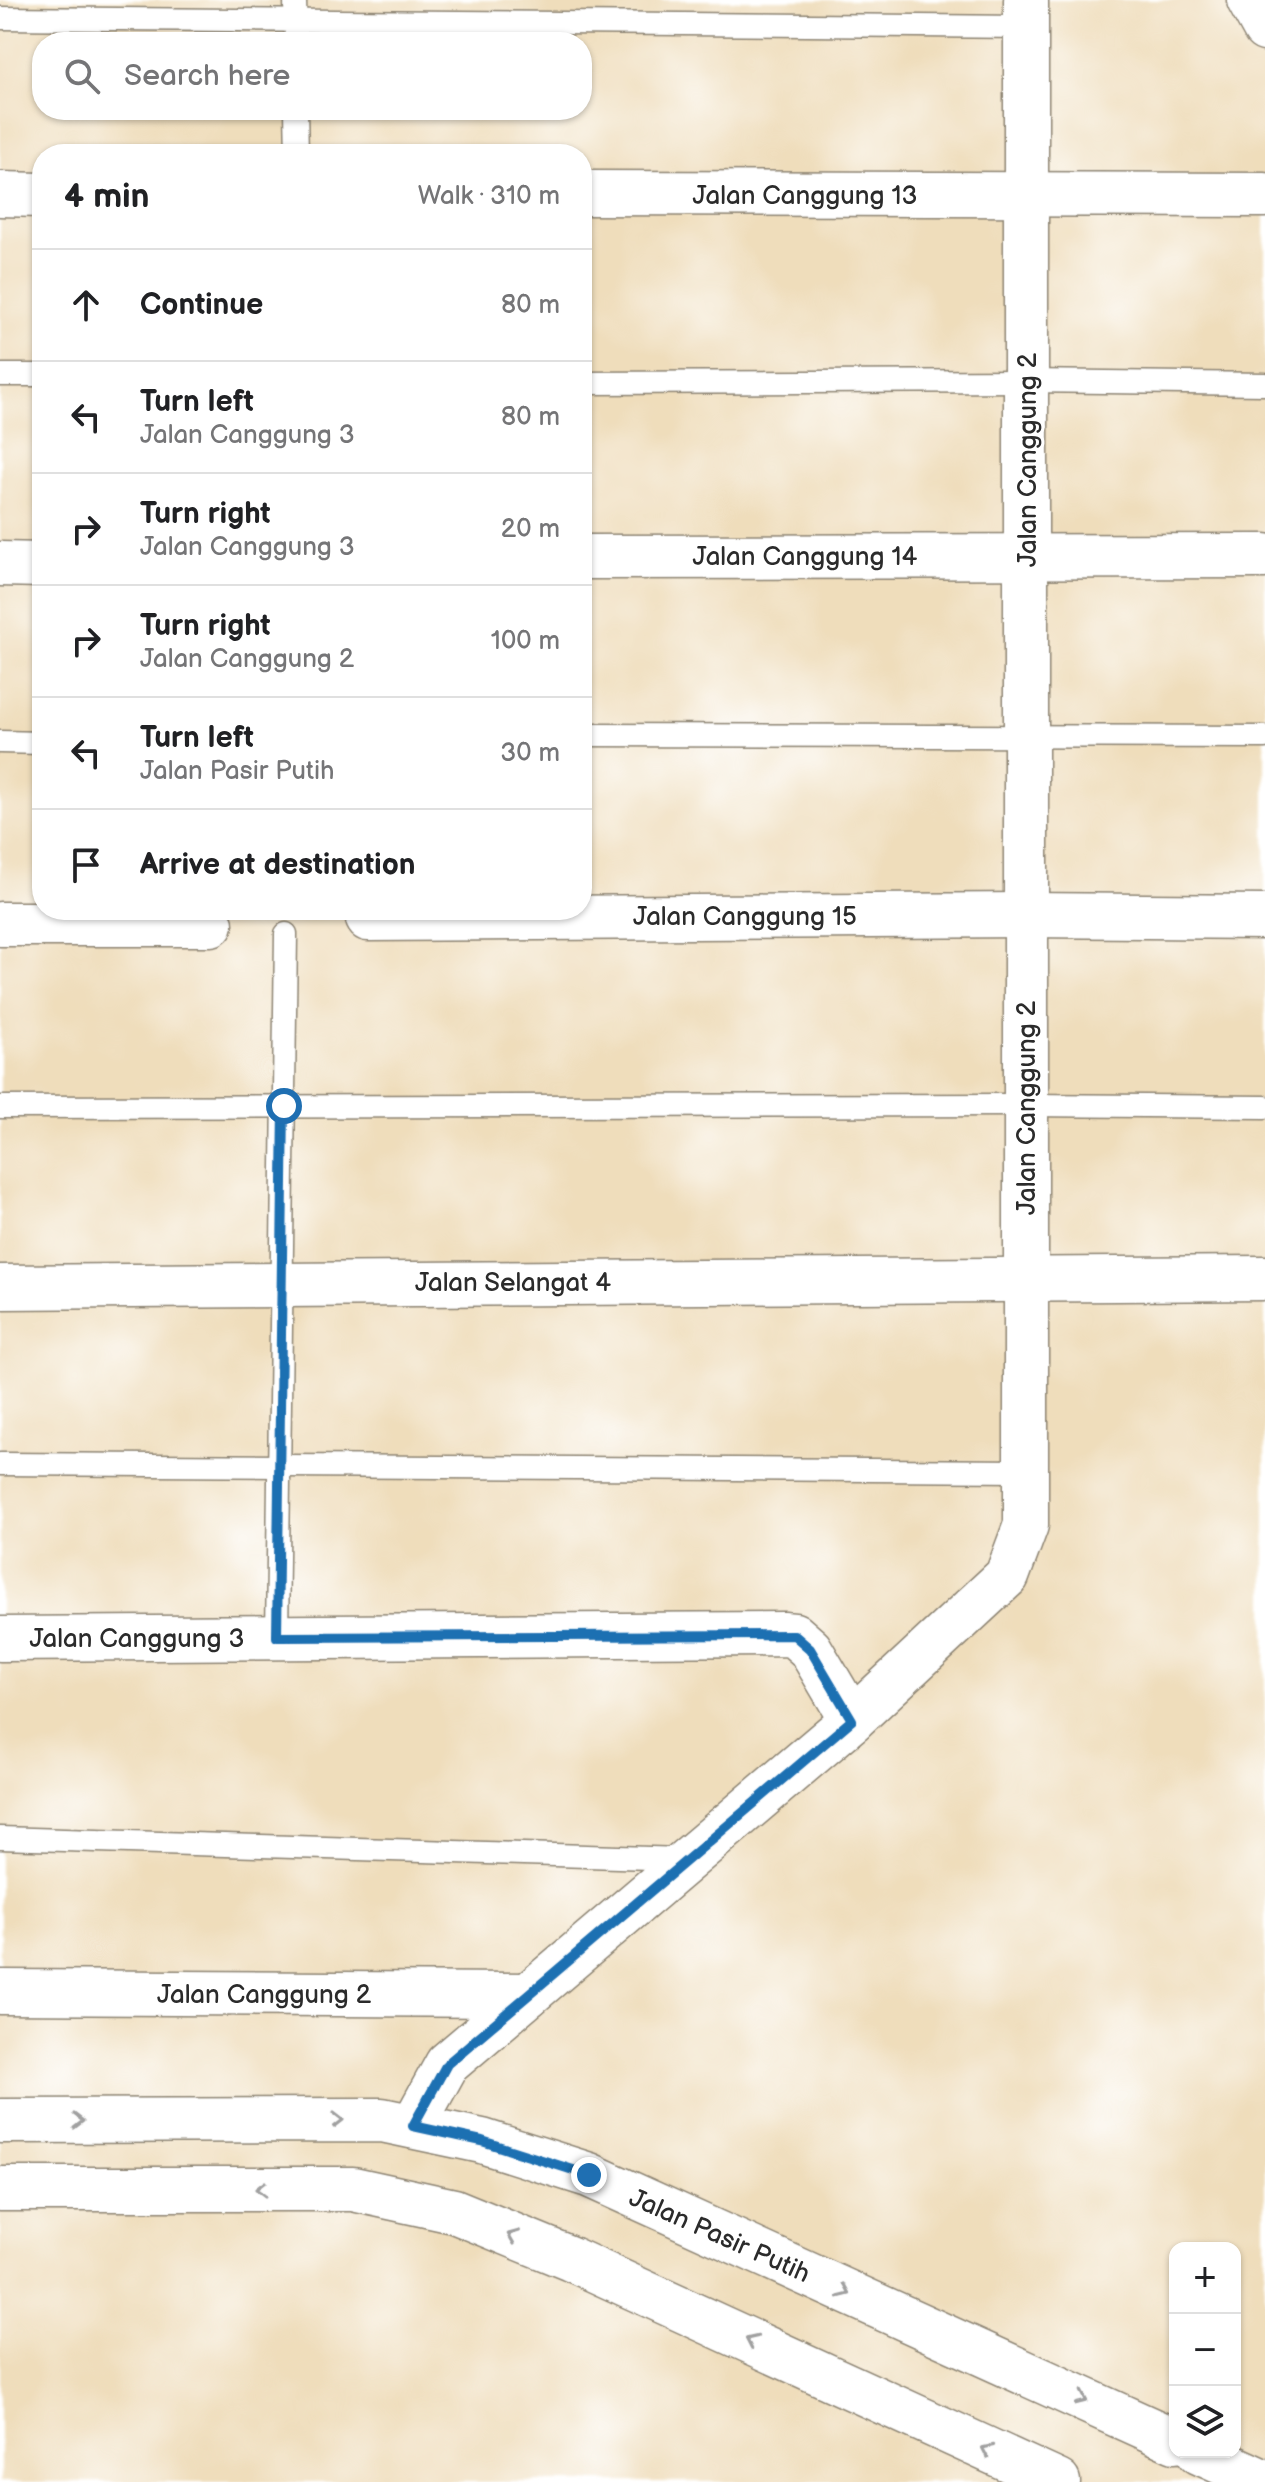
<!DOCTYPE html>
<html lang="en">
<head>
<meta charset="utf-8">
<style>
	:root { --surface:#fff; --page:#f2f2f2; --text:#202124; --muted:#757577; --line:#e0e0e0 }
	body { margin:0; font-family:"Balsamiq Sans",sans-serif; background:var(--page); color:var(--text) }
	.controls { position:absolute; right:24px; bottom:24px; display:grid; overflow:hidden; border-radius:16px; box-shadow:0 2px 6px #0004 }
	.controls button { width:72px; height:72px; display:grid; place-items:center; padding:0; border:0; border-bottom:2px solid var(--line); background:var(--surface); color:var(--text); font:40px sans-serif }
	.stop { position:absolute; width:24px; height:24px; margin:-18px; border:6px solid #1f6fb2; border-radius:50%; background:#fff }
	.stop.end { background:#1f6fb2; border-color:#fff; box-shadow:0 2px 8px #0008 }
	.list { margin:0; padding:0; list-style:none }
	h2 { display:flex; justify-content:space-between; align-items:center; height:104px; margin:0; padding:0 32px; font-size:34px }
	h2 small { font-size:26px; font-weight:400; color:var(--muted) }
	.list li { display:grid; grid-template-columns:52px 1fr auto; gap:24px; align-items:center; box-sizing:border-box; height:112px; padding:0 32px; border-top:2px solid var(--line) }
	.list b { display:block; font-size:30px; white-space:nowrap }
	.list p { margin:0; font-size:26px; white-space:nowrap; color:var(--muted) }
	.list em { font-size:26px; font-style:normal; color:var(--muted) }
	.icon { flex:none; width:44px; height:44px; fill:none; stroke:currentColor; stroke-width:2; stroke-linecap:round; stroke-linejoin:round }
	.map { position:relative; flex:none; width:1265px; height:2482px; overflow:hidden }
	.search { position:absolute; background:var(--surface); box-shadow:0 2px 6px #0004; left:32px; top:32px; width:560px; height:88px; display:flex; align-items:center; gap:20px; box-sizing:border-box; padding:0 28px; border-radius:32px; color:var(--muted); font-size:30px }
	.panel { position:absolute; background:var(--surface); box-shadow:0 2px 6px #0004; left:32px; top:144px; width:560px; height:776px; border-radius:32px }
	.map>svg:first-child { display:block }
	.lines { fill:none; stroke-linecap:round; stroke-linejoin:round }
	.lane-casing { stroke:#8d8473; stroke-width:25 }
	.street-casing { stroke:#8d8473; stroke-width:47 }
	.secondary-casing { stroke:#8d8473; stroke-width:47 }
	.lane { stroke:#fff; stroke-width:22 }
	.street { stroke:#fff; stroke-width:44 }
	.secondary { stroke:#fff; stroke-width:44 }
	.oneway { stroke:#a0a0a0 }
	.route { stroke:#1f6fb2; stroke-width:10 }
	.labels { text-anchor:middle; stroke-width:6; stroke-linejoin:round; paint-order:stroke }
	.street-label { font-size:26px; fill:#2b2b2b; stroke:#fff }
</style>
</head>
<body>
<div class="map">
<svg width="1265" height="2482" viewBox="0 0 1265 2482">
	<rect width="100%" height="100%" fill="#fff"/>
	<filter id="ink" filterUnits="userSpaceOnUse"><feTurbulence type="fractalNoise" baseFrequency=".0125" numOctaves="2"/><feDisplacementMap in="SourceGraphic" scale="16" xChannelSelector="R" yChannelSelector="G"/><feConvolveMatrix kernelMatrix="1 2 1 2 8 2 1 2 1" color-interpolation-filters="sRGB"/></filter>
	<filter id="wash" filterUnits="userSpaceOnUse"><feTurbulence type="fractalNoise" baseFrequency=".006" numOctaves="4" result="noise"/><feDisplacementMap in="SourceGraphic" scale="32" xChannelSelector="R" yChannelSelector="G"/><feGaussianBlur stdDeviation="1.8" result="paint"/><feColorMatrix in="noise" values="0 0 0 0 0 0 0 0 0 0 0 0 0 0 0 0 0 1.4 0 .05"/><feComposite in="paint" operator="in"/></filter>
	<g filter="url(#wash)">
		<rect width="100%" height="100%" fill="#efddbb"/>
	</g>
	<g filter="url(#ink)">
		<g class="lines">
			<defs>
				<g id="lane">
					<polyline points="295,0 296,42"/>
					<polyline points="0,18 1026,27"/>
					<polyline points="296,110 297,154"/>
					<polyline points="0,375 42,375"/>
					<polyline points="582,383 1026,381 1265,384"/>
					<polyline points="582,735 1265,737"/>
					<polyline points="0,742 42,743"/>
					<polyline points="0,1107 1026,1105 1265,1107"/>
					<polyline points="0,1464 1026,1471"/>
					<polyline points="277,1637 286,934"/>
					<polyline points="0,1838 682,1859"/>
				</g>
				<g id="street">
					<polyline points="1249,0 1265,29"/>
					<polyline points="582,193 1265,195"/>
					<polyline points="0,194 42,195"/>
					<polyline points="582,557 1265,556"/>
					<polyline points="0,564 42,565"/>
					<polyline points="368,919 1026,915 1265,917"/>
					<polyline points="0,924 211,924"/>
					<polyline points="0,1287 1265,1278"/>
					<polyline points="0,1639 783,1634 794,1635 810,1649 852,1720"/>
					<polyline points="0,1992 528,1995"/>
					<polyline points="413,2126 447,2064 852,1720 1007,1576 1026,1525 1026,0"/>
				</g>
				<g id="secondary">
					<polyline points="0,2121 382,2120 482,2141 589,2175 1175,2441"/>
					<polyline points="0,2189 353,2189 454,2211 571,2259 1058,2482"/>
					<polyline points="1199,2452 1265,2482"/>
				</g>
			</defs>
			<use href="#lane" class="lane-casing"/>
			<use href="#street" class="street-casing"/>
			<use href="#secondary" class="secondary-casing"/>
			<use href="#lane" class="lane"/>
			<use href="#street" class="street"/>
			<use href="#secondary" class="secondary"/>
		</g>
		<defs><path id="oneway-chevron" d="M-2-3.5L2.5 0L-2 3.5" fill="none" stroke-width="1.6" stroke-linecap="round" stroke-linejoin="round" transform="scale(2)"/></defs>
		<g class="oneway">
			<use href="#oneway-chevron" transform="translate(338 2120)"/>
			<use href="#oneway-chevron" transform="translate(78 2121)"/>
			<use href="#oneway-chevron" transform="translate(261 2189) rotate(-180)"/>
			<use href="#oneway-chevron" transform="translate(513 2236) rotate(-158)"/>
			<use href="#oneway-chevron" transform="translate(845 2292) rotate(24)"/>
			<use href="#oneway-chevron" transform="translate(751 2341) rotate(-155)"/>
			<use href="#oneway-chevron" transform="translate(1082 2399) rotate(24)"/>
			<use href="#oneway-chevron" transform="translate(987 2450) rotate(-155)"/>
		</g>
	</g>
	<g class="lines" filter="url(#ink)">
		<polyline class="route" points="284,1106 277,1637 794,1635 810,1649 852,1720 447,2064 413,2126 482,2141 589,2175"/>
	</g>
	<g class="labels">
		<g class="street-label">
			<text x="805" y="204">Jalan Canggung 13</text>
			<text transform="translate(1027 460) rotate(-90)" y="9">Jalan Canggung 2</text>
			<text x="805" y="565">Jalan Canggung 14</text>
			<text x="745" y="925">Jalan Canggung 15</text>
			<text transform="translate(1026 1108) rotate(-90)" y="9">Jalan Canggung 2</text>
			<text x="513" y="1291">Jalan Selangat 4</text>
			<text x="137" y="1647">Jalan Canggung 3</text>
			<text x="264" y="2003">Jalan Canggung 2</text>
			<text transform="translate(720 2235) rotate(24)" y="9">Jalan Pasir Putih</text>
		</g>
	</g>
</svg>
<div class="controls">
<button>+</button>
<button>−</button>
<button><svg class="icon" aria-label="layers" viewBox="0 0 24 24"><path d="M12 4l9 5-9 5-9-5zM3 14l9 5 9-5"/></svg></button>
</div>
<div class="stop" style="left:284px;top:1106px"></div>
<div class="stop end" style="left:589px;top:2175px"></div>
<div class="search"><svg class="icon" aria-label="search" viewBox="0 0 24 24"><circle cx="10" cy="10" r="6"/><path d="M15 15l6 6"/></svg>Search here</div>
<section class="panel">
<h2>4 min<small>Walk · 310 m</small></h2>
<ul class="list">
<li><svg class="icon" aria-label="ahead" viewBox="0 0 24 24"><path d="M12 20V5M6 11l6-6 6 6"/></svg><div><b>Continue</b></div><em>80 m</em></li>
<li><svg class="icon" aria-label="left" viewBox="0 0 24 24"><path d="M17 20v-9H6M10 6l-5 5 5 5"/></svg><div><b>Turn left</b><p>Jalan Canggung 3</p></div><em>80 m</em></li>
<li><svg class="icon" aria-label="right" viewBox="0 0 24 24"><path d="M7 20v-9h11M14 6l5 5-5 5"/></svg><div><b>Turn right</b><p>Jalan Canggung 3</p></div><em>20 m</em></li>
<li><svg class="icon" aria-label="right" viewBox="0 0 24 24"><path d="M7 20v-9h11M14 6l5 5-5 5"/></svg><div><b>Turn right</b><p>Jalan Canggung 2</p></div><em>100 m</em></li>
<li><svg class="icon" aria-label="left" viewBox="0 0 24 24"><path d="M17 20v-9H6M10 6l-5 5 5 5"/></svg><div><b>Turn left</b><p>Jalan Pasir Putih</p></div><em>30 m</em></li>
<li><svg class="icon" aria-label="arrive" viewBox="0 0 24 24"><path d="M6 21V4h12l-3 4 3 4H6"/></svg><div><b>Arrive at destination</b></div></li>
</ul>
</section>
</div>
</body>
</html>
